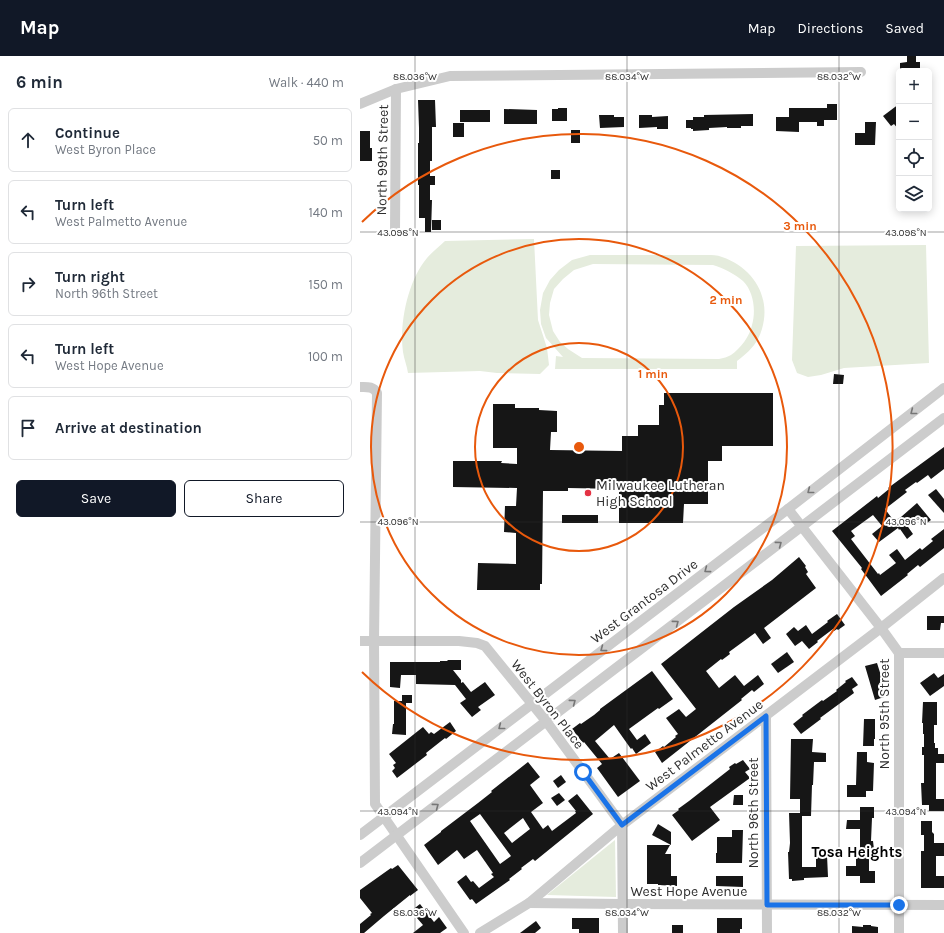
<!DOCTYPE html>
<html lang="en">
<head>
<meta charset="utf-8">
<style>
	:root { --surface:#fff; --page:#f2f2f3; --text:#1f2937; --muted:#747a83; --line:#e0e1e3; --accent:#111827 }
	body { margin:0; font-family:Karla,sans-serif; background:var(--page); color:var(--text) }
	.controls { position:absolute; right:12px; top:12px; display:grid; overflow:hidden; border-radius:6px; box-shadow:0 2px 10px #0003 }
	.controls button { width:36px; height:36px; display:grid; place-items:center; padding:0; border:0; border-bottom:1px solid var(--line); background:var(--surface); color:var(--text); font:20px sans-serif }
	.stop { position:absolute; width:12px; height:12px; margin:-9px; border:3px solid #1a73e8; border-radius:50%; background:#fff }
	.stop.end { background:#1a73e8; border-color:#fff; box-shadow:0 1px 4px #0008 }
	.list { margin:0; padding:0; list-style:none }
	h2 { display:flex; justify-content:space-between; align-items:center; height:52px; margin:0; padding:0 16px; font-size:17px }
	h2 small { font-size:13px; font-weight:400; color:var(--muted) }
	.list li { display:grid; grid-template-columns:26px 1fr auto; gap:12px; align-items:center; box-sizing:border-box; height:64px; margin:0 8px 8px; padding:0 8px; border:1px solid var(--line); border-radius:6px }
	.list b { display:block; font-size:15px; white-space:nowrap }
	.list p { margin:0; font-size:13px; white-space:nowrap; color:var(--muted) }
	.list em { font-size:13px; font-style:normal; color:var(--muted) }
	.actions { display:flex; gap:8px; padding:12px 16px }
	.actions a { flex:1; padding:9px 0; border:1px solid var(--accent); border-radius:6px; text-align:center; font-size:14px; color:var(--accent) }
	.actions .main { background:var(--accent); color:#fff }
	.icon { flex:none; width:22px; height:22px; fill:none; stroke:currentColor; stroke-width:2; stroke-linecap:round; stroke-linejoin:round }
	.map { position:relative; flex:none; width:584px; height:877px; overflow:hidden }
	header { display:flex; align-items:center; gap:24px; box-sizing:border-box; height:56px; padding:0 20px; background:var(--accent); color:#fff }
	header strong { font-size:19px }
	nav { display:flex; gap:22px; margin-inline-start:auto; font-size:14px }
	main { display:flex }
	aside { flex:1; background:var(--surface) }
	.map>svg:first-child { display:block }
	.green { fill:#e5ecdd; fill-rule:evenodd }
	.building { fill:#161616; fill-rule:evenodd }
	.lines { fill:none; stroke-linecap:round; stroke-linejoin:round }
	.minor { stroke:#ccc; stroke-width:10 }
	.oneway { stroke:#767676 }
	.route { stroke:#1a73e8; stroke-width:5 }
	.ticks { fill:none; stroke:#2f2f2f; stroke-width:1; stroke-opacity:0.45 }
	.ring { fill:none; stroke:#e8590c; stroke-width:2 }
	.poi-dot { fill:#e43243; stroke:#fff; stroke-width:1.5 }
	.labels { text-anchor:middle; stroke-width:4; stroke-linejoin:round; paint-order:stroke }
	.street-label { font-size:14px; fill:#2f2f2f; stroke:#fff }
	.poi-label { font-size:14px; fill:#2f2f2f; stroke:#fff; text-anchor:start }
	.neighbourhood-label { font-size:15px; font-weight:bold; fill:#000; stroke:#fff }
	.ticks-label { font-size:10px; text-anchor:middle; fill:#2f2f2f; stroke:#fff; stroke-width:4; stroke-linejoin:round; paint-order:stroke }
	.centre { fill:#e8590c; stroke:#fff; stroke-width:2 }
	.ring-label { font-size:12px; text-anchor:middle; font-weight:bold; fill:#e8590c; stroke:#fff; stroke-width:4; stroke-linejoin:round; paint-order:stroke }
</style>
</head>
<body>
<header>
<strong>Map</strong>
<nav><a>Map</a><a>Directions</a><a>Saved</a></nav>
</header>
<main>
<aside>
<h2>6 min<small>Walk · 440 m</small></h2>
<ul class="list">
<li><svg class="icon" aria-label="ahead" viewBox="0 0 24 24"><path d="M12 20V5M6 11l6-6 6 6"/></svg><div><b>Continue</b><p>West Byron Place</p></div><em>50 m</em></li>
<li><svg class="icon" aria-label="left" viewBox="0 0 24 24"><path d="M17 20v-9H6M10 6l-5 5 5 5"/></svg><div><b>Turn left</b><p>West Palmetto Avenue</p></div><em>140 m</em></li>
<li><svg class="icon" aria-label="right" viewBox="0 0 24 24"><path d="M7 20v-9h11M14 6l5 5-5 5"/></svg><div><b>Turn right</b><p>North 96th Street</p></div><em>150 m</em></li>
<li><svg class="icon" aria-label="left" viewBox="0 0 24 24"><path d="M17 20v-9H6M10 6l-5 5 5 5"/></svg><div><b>Turn left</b><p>West Hope Avenue</p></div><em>100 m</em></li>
<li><svg class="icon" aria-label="arrive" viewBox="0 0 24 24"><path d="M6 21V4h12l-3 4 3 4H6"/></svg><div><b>Arrive at destination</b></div></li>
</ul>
<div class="actions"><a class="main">Save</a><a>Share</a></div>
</aside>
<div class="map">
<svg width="584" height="877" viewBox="0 0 584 877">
	<rect width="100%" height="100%" fill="#fff"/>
	<g class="green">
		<path d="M174 183 178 264 187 292 189 309 180 318 137 317 120 315 48 317C47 310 44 303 43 296 39 268 48 224 67 202 72 196 79 191 85 185Z"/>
		<polygon points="566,189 569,307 484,312 461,319 448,321 437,317 432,304 436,190"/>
		<path d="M230 199H347C352 199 357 199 362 201 397 213 415 248 398 283 393 292 385 299 377 305V313H195L196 300 203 301 186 282 181 268 180 254 183 237 190 224 199 214 212 204ZM233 208 353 209C363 212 375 218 383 225 394 236 396 255 392 269 390 280 380 293 371 299 368 301 363 302 359 303L222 302 208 293 200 286 193 275 189 259 190 247 194 233 203 223 214 214Z"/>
		<polygon points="255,784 256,841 187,839"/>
	</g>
	<g class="building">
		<polygon points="547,0 556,0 556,6 560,6 560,15 540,15 540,7 547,6"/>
		<polygon points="58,44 75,44 76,71 72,71 72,105 70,105 70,120 75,120 75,129 70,129 70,144 72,144 71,176 65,176 65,162 59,162 59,129 58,129 58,87 59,87 59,72"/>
		<polygon points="467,48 477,48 477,64 464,64 464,70 457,70 457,66 439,66 439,76 416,75 416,61 429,61 429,52 467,52"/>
		<polygon points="539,48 539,74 534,68 531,70 523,60"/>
		<polygon points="198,52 207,52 207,65 192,65 192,53 198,53"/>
		<polygon points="144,53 177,54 177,68 144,68"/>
		<rect x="100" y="54" width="30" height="12"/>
		<polygon points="393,58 393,70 381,70 381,72 367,72 367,71 349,72 349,74 333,75 333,73 331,73 331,72 326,72 326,64 333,64 333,61 344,61 344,59"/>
		<polygon points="239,59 254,59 254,61 264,61 264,71 240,72"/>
		<polygon points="279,59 292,59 292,61 308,60 308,73 297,73 297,71 279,72"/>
		<polygon points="505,66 516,66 515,89 495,89 495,77 505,77"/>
		<rect x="93" y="67" width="11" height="14"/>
		<rect x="211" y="74" width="9" height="13"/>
		<polygon points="0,75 10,75 10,92 12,92 12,105 0,105"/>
		<rect x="191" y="114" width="9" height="9"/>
		<rect x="72" y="164" width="9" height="10"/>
		<polygon points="474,318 484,319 483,328 473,328"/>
		<polygon points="304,337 413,337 413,390 362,390 362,405 348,405 348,448 324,448 323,467 259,467 259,433 208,432 208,435 183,435 182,528 180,528 180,534 117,534 118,507 156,508 156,477 144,476 145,450 156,450 157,432 93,431 93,405 142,405 141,407 157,408 157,392 133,392 133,348 155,348 155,352 179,352 179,354 197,355 197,376 191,376 190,394 262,395 262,380 278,380 278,369 299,369 299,349 304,349"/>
		<polygon points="584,391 584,413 571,423 568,419 557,427 556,426 545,434 547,436 525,453 534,465 541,461 557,447 571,464 564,469 557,460 546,468 553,478 547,483 540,473 539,474 538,472 519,486 512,478 522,470 513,459 491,475 495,480 491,483 518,518 519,517 520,519 536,507 529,499 537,493 545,504 560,492 562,494 573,485 571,483 584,473 584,492 560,511 558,509 547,518 548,519 521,540 501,513 502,512 472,475 517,440 518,442 529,433 528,432"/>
		<polygon points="576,433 584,443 584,457 568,439"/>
		<rect x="202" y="459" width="36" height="8"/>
		<polygon points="439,501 446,510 445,511 448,516 446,518 456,532 404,572 411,582 403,588 395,577 369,596 370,598 362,604 361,603 346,615 359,632 375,619 384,630 398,619 404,628 394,636 392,634 381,643 382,644 302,707 295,696 303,690 304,691 316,681 315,680 318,678 306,662 319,653 326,661 336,653 301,608 374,551 412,524"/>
		<polygon points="477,558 485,569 478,574 477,573 474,575 473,573 457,585 458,586 449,593 442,585 435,590 426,578 434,571 438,575 446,569 452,578 468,566 467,565"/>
		<polygon points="567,560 584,560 584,567 581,567 580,574 567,574"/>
		<polygon points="427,596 434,606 418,617 411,608"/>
		<polygon points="88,604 101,604 101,614 93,614 101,624 101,627 103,626 111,636 125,626 135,639 118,651 121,654 112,661 100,647 106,643 95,629 56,628 56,619 41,619 40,632 30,631 30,606 80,606 80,605 87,605"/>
		<polygon points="517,607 523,626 519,627 524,641 515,644 505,610"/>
		<polygon points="292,615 313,643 299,653 298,652 269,673 277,684 285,678 291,687 276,698 272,692 271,693 254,669 235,685 250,703 259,697 280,725 258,741 237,712 242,708 224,686 223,687 212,673 220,667 221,668 234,659 240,654 240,653"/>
		<polygon points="574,617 578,622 584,618 584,630 570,640 560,627"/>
		<polygon points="492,621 498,629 492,633 494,637 460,662 461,663 441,678 433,668 443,660 442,659 462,644 463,645 477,635 476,634 486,626 485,625"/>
		<polygon points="42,639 52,639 52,647 46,647 46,679 32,678 33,668 34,668 34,645 42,645"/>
		<polygon points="563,646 577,646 577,669 574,669 574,687 575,687 575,692 578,692 578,698 584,698 584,707 576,707 576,743 584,743 584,755 569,755 569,749 562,749 561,727 564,727 564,699 562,699 562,691 564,691 564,678 563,678 563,667 562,667"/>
		<polygon points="504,663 515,663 515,683 514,683 514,690 503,690"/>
		<polygon points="90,666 96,675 86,683 85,682 66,697 67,699 37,722 32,715 35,712 33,709 36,707 29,698 63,671 69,678 71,676 74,678"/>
		<polygon points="431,683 453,683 452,696 466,697 466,706 454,706 453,729 452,729 451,760 442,760 442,811 456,811 456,800 467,799 468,821 444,822 444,824 432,825 432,823 429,823 428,796 429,796 430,787 429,757 440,757 440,743 430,743"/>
		<polygon points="497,696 507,696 507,706 514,707 513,735 506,735 506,741 487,741 487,729 496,729"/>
		<polygon points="383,704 390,713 385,716 390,722 350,751 360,764 332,785 312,759 319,754 318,753 329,745 370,713 369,711 375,707 376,708"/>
		<path d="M168 706 180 721 170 729 183 747 171 756 183 773 188 769 192 775 216 757 215 755H216L208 745 217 738 233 758 175 805 173 803 161 812 162 813 149 823 150 824 116 848 112 843 110 844 97 826 106 819 111 826 113 825 119 832 134 821 131 818 133 817 117 794 104 803 97 794 78 809 64 789 81 776V775L118 747 132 736 131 735ZM120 758 151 800 140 808 110 765ZM163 762 170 773 152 787 144 777Z"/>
		<polygon points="201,719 206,726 198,732 193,725"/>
		<polygon points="199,737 205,744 197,750 191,742"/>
		<polygon points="374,739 383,739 383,749 373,749"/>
		<polygon points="500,751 514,751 514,762 512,762 511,785 513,785 515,802 509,802 509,815 515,815 515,827 500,827 500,820 486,820 486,810 496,810 496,793 500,793 500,773 486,773 487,764 500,764"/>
		<polygon points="561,765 572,765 572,776 574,778 574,787 584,787 584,800 576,800 576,820 584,820 584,832 561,832 561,795 564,795 564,779 561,779"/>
		<polygon points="298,768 311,776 311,789 292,779"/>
		<polygon points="372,774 383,774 382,807 356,807 356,797 357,797 357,781 372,781"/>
		<polygon points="287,789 310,789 305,798 311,798 311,820 317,820 317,830 298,829 298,828 287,828"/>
		<polygon points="38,809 58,834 50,840 50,839 24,860 4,877 0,877 0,868 11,859 10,858 12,857 0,842 0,834 31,812 32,813"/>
		<polygon points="356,820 383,820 383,831 356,830"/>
		<polygon points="60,848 74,866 79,861 87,872 80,877 53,877 63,869 51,855"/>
		<polygon points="212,862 239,862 239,877 219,877 219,873 212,873"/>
		<polygon points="357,862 382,862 382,873 380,873 380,877 357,877"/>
		<polygon points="176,865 181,872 175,877 160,877"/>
		<rect x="312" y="869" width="11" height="8"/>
		<polygon points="503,869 511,869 511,870 518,871 518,877 492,877 492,870 503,871"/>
	</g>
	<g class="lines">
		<g class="minor">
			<polyline points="0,48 36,33 90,20 501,16"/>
			<polyline points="35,175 36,33"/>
			<path d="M0 331C7 331 13 330 17 337L14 585 15 748 104 877"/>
			<polyline points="428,453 521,572 539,597 539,877"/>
			<polyline points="0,585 99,585 117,587 125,590 186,665 262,769 263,877"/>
			<polyline points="539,597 584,597"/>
			<polyline points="406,660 407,877"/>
			<polyline points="0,779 428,453 584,332"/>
			<polyline points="0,807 584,362"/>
			<polyline points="169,847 263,848 584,849"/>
			<polyline points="120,877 169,847 262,769 521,572 584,522"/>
		</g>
	</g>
	<defs><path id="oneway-chevron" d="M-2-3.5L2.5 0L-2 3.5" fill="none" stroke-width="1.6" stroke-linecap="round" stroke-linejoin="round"/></defs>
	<g class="oneway">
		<use href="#oneway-chevron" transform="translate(553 356) rotate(142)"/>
		<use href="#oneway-chevron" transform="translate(450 435) rotate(142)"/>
		<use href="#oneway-chevron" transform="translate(419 488) rotate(-37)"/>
		<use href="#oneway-chevron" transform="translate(347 514) rotate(143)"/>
		<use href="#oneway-chevron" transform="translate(316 567) rotate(-37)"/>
		<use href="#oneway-chevron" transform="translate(243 593) rotate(143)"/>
		<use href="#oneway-chevron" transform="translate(213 646) rotate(-37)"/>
		<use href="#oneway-chevron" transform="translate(141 671) rotate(142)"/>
		<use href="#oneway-chevron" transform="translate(76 750) rotate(-37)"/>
	</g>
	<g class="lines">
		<polyline class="route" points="223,716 262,769 406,660 407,849 539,849"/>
	</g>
	<path class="ticks" d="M55 0V877M267 0V877M479 0V877M0 176H584M0 466H584M0 755H584"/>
	<g class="ring">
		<circle cx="219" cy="391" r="104"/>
		<circle cx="219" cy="391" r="208"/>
		<path d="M2 166A313 313 0 1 1 2 616"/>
	</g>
	<circle class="poi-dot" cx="228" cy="437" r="4"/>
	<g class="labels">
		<g class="street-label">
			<text transform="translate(22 104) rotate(-89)" y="5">North 99th Street</text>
			<text transform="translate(284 545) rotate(-37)" y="5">West Grantosa Drive</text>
			<text transform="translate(188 648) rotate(52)" y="5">West Byron Place</text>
			<text transform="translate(524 658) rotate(-90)" y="5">North 95th Street</text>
			<text transform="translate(344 689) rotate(-37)" y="5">West Palmetto Avenue</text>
			<text transform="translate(393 757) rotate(-90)" y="5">North 96th Street</text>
			<text x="329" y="840">West Hope Avenue</text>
		</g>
		<g class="poi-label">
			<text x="236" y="434">Milwaukee Lutheran<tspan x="236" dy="16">High School</tspan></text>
		</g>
		<g class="neighbourhood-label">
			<text x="497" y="801">Tosa Heights</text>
		</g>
	</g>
	<g class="ticks-label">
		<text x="55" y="24">88.036°W</text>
		<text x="267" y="24">88.034°W</text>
		<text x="479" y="24">88.032°W</text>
		<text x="38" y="180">43.098°N</text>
		<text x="546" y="180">43.098°N</text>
		<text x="38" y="469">43.096°N</text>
		<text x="546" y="469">43.096°N</text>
		<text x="38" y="759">43.094°N</text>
		<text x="546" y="759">43.094°N</text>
		<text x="55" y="860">88.036°W</text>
		<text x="267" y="860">88.034°W</text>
		<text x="479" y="860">88.032°W</text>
	</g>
	<circle cx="219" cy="391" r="6" class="centre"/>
	<g class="ring-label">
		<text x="440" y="174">3 min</text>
		<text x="366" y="248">2 min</text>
		<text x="293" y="322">1 min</text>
	</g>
</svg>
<div class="controls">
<button>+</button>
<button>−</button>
<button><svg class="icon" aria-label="locate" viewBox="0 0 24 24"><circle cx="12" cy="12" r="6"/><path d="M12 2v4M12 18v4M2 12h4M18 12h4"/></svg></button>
<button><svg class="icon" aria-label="layers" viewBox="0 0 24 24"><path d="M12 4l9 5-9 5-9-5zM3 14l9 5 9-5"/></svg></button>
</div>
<div class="stop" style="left:223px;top:716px"></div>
<div class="stop end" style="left:539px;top:849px"></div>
</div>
</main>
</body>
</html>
